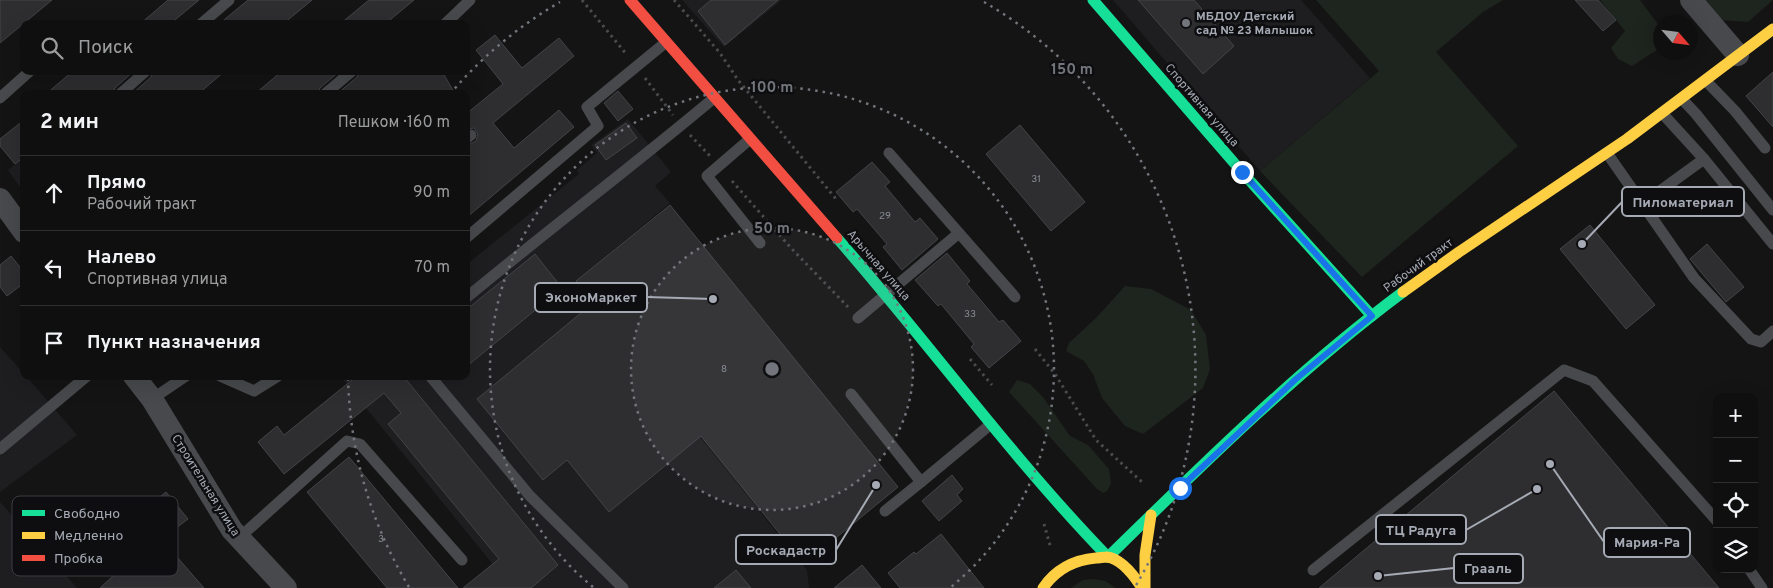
<!DOCTYPE html>
<html lang="ru">
<head>
<meta charset="utf-8">
<style>
	:root { --surface:#0f0f0f; --page:#1d1d1d; --text:#f1f3f6; --muted:#9b9c9e; --line:#2f2f2f }
	body { margin:0; font-family:Overpass,sans-serif; background:var(--page); color:var(--text) }
	.controls { position:absolute; right:15px; bottom:15px; display:grid; overflow:hidden; border-radius:10px; box-shadow:0 5px 20px #0002 }
	.controls button { width:45px; height:45px; display:grid; place-items:center; padding:0; border:0; border-bottom:1px solid var(--line); background:var(--surface); color:var(--text); font:25px sans-serif }
	.compass { position:absolute; left:1653px; top:15px; width:45px; height:45px; border-radius:50%; background:var(--surface); box-shadow:0 5px 20px #0002; rotate:118deg }
	.stop { position:absolute; width:15px; height:15px; margin:-11px; border:4px solid #1a73e8; border-radius:50%; background:#fff }
	.stop.end { background:#1a73e8; border-color:#fff; box-shadow:0 1px 5px #0008 }
	.list { margin:0; padding:0; list-style:none }
	h2 { display:flex; justify-content:space-between; align-items:center; height:65px; margin:0; padding:0 20px; font-size:21px }
	h2 small { font-size:16px; font-weight:400; color:var(--muted) }
	.list li { display:grid; grid-template-columns:32px 1fr auto; gap:15px; align-items:center; box-sizing:border-box; height:75px; padding:0 20px; border-top:1px solid var(--line) }
	.list b { display:block; font-size:19px; white-space:nowrap }
	.list p { margin:0; font-size:16px; white-space:nowrap; color:var(--muted) }
	.list em { font-size:16px; font-style:normal; color:var(--muted) }
	.icon { flex:none; width:28px; height:28px; fill:none; stroke:currentColor; stroke-width:2; stroke-linecap:round; stroke-linejoin:round }
	.map { position:relative; flex:none; width:1773px; height:588px; overflow:hidden }
	.search { position:absolute; background:var(--surface); box-shadow:0 5px 20px #0002; left:20px; top:20px; width:450px; height:55px; display:flex; align-items:center; gap:12px; box-sizing:border-box; padding:0 18px; border-radius:10px; color:var(--muted); font-size:19px }
	.panel { position:absolute; background:var(--surface); box-shadow:0 5px 20px #0002; left:20px; top:90px; width:450px; height:290px; border-radius:10px }
	.map>svg:first-child { display:block }
	.built { fill:#1e1e20 }
	.green { fill:#1e241e }
	.building { fill:#2e2e30; stroke:#434447 }
	.lines { fill:none; stroke-linecap:round; stroke-linejoin:round }
	.path { stroke:#4a4b4e; stroke-width:3; stroke-dasharray:2.5 4; stroke-linecap:butt }
	.lane { stroke:#48494c; stroke-width:11 }
	.street { stroke:#48494c; stroke-width:22 }
	.fast { stroke:#16e098; stroke-width:11 }
	.slow { stroke:#ffcf43; stroke-width:11 }
	.jam { stroke:#f24e42; stroke-width:11 }
	.route { stroke:#1a73e8; stroke-width:6 }
	.ring { fill:none; stroke:#72767c; stroke-width:2.5; stroke-dasharray:2.5 5 }
	.poi-dot { fill:#72767c; stroke:#0e0e10; stroke-width:2 }
	.labels { text-anchor:middle; stroke-width:5; stroke-linejoin:round; paint-order:stroke }
	.number-label { font-size:10px; fill:#878b93 }
	.poi-label { font-size:12px; font-weight:bold; fill:#a5aab4; stroke:#0e0e10; text-anchor:start }
	.street-label { font-size:12px; fill:#a5aab4; stroke:#0e0e10 }
	.key { fill:#0e0e10; stroke:#3b3d41; stroke-width:1 }
	.key-label { font-size:14px; fill:#a5aab4 }
	.centre { fill:#72767c; stroke:#0e0e10; stroke-width:2.5 }
	.ring-label { font-size:15px; text-anchor:middle; font-weight:bold; fill:#72767c; stroke:#0e0e10; stroke-width:5; stroke-linejoin:round; paint-order:stroke }
	.leader { fill:none; stroke:#a5aab4; stroke-width:2 }
	.callout-dot { fill:#a5aab4; stroke:#0e0e10; stroke-width:2 }
	.callout { fill:#0e0e10; stroke:#a5aab4; stroke-width:2 }
	.callout-label { font-size:14px; text-anchor:middle; font-weight:bold; fill:#a5aab4 }
</style>
</head>
<body>
<div class="map">
<svg width="1773" height="588" viewBox="0 0 1773 588">
	<rect width="100%" height="100%" fill="#141414"/>
	<g class="built">
		<polygon points="682,0 782,0 724,47"/>
		<polygon points="1113,0 1301,0 1370,78 1260,171"/>
		<polygon points="628,119 671,172 655,186 670,203 575,282 807,570 809,588 512,588 340,376 466,376 466,265 579,174 577,170 597,153 591,145"/>
		<polygon points="24,157 24,193 8,170"/>
		<polygon points="0,347 24,374 24,376 26,376 77,435 0,492"/>
		<polygon points="0,502 77,588 0,588"/>
	</g>
	<g class="green">
		<polygon points="1316,0 1503,0 1483,12 1436,52 1518,146 1362,277 1260,171 1379,71"/>
		<polygon points="1600,0 1640,0 1660,27 1660,48 1632,66 1618,59 1611,48 1625,31"/>
		<polygon points="1704,0 1773,0 1748,22 1720,20"/>
		<polygon points="1125,286 1151,289 1191,310 1206,335 1210,369 1203,388 1143,434 1125,426 1102,398 1093,374 1084,361 1066,351 1069,343 1097,317"/>
		<polygon points="1017,380 1030,384 1043,397 1070,436 1088,445 1109,469 1111,484 1107,491 1103,493 1097,489 1009,392"/>
		<polygon points="1094,579 1105,581 1116,588 1071,588 1083,580"/>
	</g>
	<g class="building">
		<polygon points="0,0 52,0 0,43"/>
		<polygon points="168,0 199,0 170,24 140,24"/>
		<polygon points="248,0 312,0 283,24 219,24"/>
		<polygon points="369,0 414,0 385,24 340,24"/>
		<polygon points="711,0 778,0 725,45 698,11"/>
		<polygon points="1138,0 1194,0 1234,46 1203,74"/>
		<polygon points="1575,0 1598,0 1616,20 1603,31"/>
		<polygon points="495,35 522,68 559,38 574,56 493,123 514,148 559,110 574,127 466,218 466,146 476,141 478,134 474,128 466,129 466,114 503,84 476,50"/>
		<polygon points="73,71 134,71 115,88 113,94 46,94"/>
		<polygon points="153,71 225,71 198,94 132,94 151,77"/>
		<polygon points="282,71 340,71 320,88 318,94 255,94"/>
		<polygon points="359,71 442,71 455,94 337,94 357,77"/>
		<polygon points="1773,72 1773,127 1746,96"/>
		<polygon points="618,91 633,109 618,121 604,103"/>
		<polygon points="24,120 24,157 15,164 0,146 0,139"/>
		<polygon points="626,123 637,138 606,160 595,145"/>
		<polygon points="1020,125 1085,202 1051,231 986,154"/>
		<polygon points="872,162 890,182 885,186 915,222 920,218 938,239 902,270 883,247 887,244 857,209 853,212 836,192"/>
		<polygon points="670,205 898,487 804,564 701,436 609,512 567,460 543,480 477,399 593,303 576,281"/>
		<polygon points="1590,225 1655,305 1626,329 1560,249"/>
		<polygon points="1707,244 1744,287 1726,302 1690,259"/>
		<polygon points="947,253 970,281 967,284 999,322 1003,320 1021,341 989,368 971,347 974,344 941,304 938,306 915,280"/>
		<polygon points="535,254 562,288 466,367 466,310"/>
		<polygon points="11,256 24,272 24,283 7,296 0,287 0,265"/>
		<polygon points="357,376 405,376 404,377 558,565 531,588 463,588 499,559 388,424 401,413 384,393 284,474 258,442 277,426 284,435"/>
		<polygon points="1554,391 1719,588 1319,588"/>
		<polygon points="349,457 458,588 387,588 307,492"/>
		<polygon points="952,475 963,489 957,495 962,501 939,521 922,501"/>
		<polygon points="166,492 188,519 172,531 151,504"/>
		<polygon points="157,534 204,588 100,588 126,564"/>
		<polygon points="941,534 984,588 900,588 888,573 914,552 916,554"/>
		<polygon points="862,565 881,588 834,588"/>
		<polygon points="736,570 751,588 714,588"/>
	</g>
	<g class="lines">
		<g class="path">
			<polyline points="582,0 627,55"/>
			<polyline points="674,0 720,53 738,80 836,199"/>
			<polyline points="645,78 673,115"/>
			<polyline points="690,135 710,156"/>
			<polyline points="732,181 791,248 848,307"/>
			<polyline points="1035,349 1055,374 1096,440 1142,482"/>
			<polyline points="970,359 992,385"/>
			<polyline points="1044,524 1051,549"/>
		</g>
		<g class="lane">
			<polyline points="201,24 229,0"/>
			<polyline points="445,24 470,0"/>
			<polyline points="1706,81 1735,111 1765,148"/>
			<polyline points="120,94 146,71"/>
			<polyline points="325,94 352,71"/>
			<polyline points="0,98 30,71"/>
			<polyline points="1682,99 1696,114 1773,210"/>
			<polyline points="1662,113 1704,159"/>
			<polyline points="466,139 471,135"/>
			<polyline points="750,139 707,176 760,243"/>
			<polyline points="1607,153 1694,278 1751,339 1761,342 1773,331"/>
			<polyline points="1642,204 1704,159 1773,244"/>
			<polyline points="959,233 1015,297"/>
			<polyline points="466,238 598,126 587,107 665,43"/>
			<path d="M466 298C548 230 633 166 714 98"/>
			<polyline points="858,318 959,233 889,153"/>
			<polyline points="220,376 254,391 278,376"/>
			<polyline points="430,376 530,496 623,588"/>
			<polyline points="851,394 921,482 991,424"/>
			<polyline points="152,399 186,376"/>
			<polyline points="0,449 87,376"/>
			<polyline points="885,511 921,482"/>
			<polyline points="239,538 347,441 360,444 462,560"/>
			<polyline points="1749,569 1762,588"/>
			<polyline points="1313,570 1564,370 1593,381 1717,521"/>
		</g>
		<g class="street">
			<polyline points="1691,0 1738,55"/>
			<polyline points="0,199 24,232"/>
			<polyline points="134,376 152,399 232,530 286,588"/>
		</g>
		<g class="fast">
			<polyline points="1093,0 1242,172 1372,316"/>
			<path d="M837 238C929 343 1011 457 1108 557"/>
			<path d="M1108 557C1202 465 1297 371 1403 292"/>
		</g>
		<g class="slow">
			<polyline points="1403,292 1459,252 1627,139 1773,29"/>
			<path d="M1043 588C1056 569 1073 560 1096 558 1099 558 1104 557 1107 557 1122 559 1135 577 1142 588"/>
			<polyline points="1145,588 1145,555 1151,515"/>
		</g>
		<polyline class="jam" points="630,0 837,238"/>
	</g>
	<g class="lines">
		<polyline class="route" points="1180,488 1296,379 1372,316 1242,172"/>
	</g>
	<circle cx="772" cy="369" r="141" fill="#72767c" fill-opacity=".12"/>
	<g class="ring">
		<circle cx="772" cy="369" r="141"/>
		<path d="M593 587A282 282 0 1 1 951 587"/>
		<path d="M409 587A424 424 0 0 1 348 376M450 94A424 424 0 0 1 560 2M984 2A424 424 0 0 1 1135 587"/>
	</g>
	<circle class="poi-dot" cx="1186" cy="23" r="5"/>
	<g class="labels">
		<g class="number-label">
			<text x="1036" y="182">31</text>
			<text x="885" y="219">29</text>
			<text x="970" y="317">33</text>
			<text x="724" y="372">8</text>
			<text x="381" y="542">3</text>
		</g>
		<g class="poi-label">
			<text x="1196" y="20">МБДОУ Детский<tspan x="1196" dy="14">сад № 23 Малышок</tspan></text>
		</g>
		<g class="street-label">
			<text transform="translate(1202 105) rotate(49)" y="4">Спортивная улица</text>
			<text transform="translate(879 265) rotate(49)" y="4">Арычная улица</text>
			<text transform="translate(1418 265) rotate(-36)" y="4">Рабочий тракт</text>
			<text transform="translate(206 485) rotate(58)" y="4">Строительная улица</text>
		</g>
	</g>
	<rect x="12" y="496" width="166" height="80" rx="8" class="key"/>
	<rect x="22" y="510" width="23" height="6" fill="#16e098"/>
	<rect x="22" y="532" width="23" height="7" fill="#ffcf43"/>
	<rect x="22" y="555" width="23" height="6" fill="#f24e42"/>
	<g class="key-label">
		<text x="54" y="518">Свободно</text>
		<text x="54" y="540">Медленно</text>
		<text x="54" y="563">Пробка</text>
	</g>
	<circle cx="772" cy="369" r="8" class="centre"/>
	<g class="ring-label">
		<text x="1072" y="74">150 m</text>
		<text x="772" y="92">100 m</text>
		<text x="772" y="233">50 m</text>
	</g>
	<path class="leader" d="M1582 244L1622 202M713 299L647 297M1537 489L1466 530M1550 464L1604 542M876 485L836 550M1378 576L1454 568"/>
	<g class="callout-dot">
		<circle cx="1582" cy="244" r="5"/>
		<circle cx="713" cy="299" r="5"/>
		<circle cx="1537" cy="489" r="5"/>
		<circle cx="1550" cy="464" r="5"/>
		<circle cx="876" cy="485" r="5"/>
		<circle cx="1378" cy="576" r="5"/>
	</g>
	<g class="callout">
		<rect x="1622" y="187" width="122" height="29" rx="5"/>
		<rect x="535" y="283" width="112" height="29" rx="5"/>
		<rect x="1376" y="515" width="90" height="29" rx="5"/>
		<rect x="1604" y="528" width="86" height="29" rx="5"/>
		<rect x="736" y="535" width="100" height="29" rx="5"/>
		<rect x="1454" y="554" width="69" height="29" rx="5"/>
	</g>
	<g class="callout-label">
		<text x="1683" y="207">Пиломатериал</text>
		<text x="591" y="302">ЭконоМаркет</text>
		<text x="1421" y="535">ТЦ Радуга</text>
		<text x="1647" y="547">Мария-Ра</text>
		<text x="786" y="555">Роскадастр</text>
		<text x="1488" y="573">Грааль</text>
	</g>
</svg>
<div class="controls">
<button>+</button>
<button>−</button>
<button><svg class="icon" aria-label="locate" viewBox="0 0 24 24"><circle cx="12" cy="12" r="6"/><path d="M12 2v4M12 18v4M2 12h4M18 12h4"/></svg></button>
<button><svg class="icon" aria-label="layers" viewBox="0 0 24 24"><path d="M12 4l9 5-9 5-9-5zM3 14l9 5 9-5"/></svg></button>
</div>
<svg class="compass" viewBox="-18 -18 36 36"><path d="M0-13l5 13h-10z" fill="#e53935"/><path d="M0 13l5-13h-10z" fill="#9b9c9e"/></svg>
<div class="stop" style="left:1180px;top:488px"></div>
<div class="stop end" style="left:1242px;top:172px"></div>
<div class="search"><svg class="icon" aria-label="search" viewBox="0 0 24 24"><circle cx="10" cy="10" r="6"/><path d="M15 15l6 6"/></svg>Поиск</div>
<section class="panel">
<h2>2 мин<small>Пешком · 160 m</small></h2>
<ul class="list">
<li><svg class="icon" aria-label="ahead" viewBox="0 0 24 24"><path d="M12 20V5M6 11l6-6 6 6"/></svg><div><b>Прямо</b><p>Рабочий тракт</p></div><em>90 m</em></li>
<li><svg class="icon" aria-label="left" viewBox="0 0 24 24"><path d="M17 20v-9H6M10 6l-5 5 5 5"/></svg><div><b>Налево</b><p>Спортивная улица</p></div><em>70 m</em></li>
<li><svg class="icon" aria-label="arrive" viewBox="0 0 24 24"><path d="M6 21V4h12l-3 4 3 4H6"/></svg><div><b>Пункт назначения</b></div></li>
</ul>
</section>
</div>
</body>
</html>
